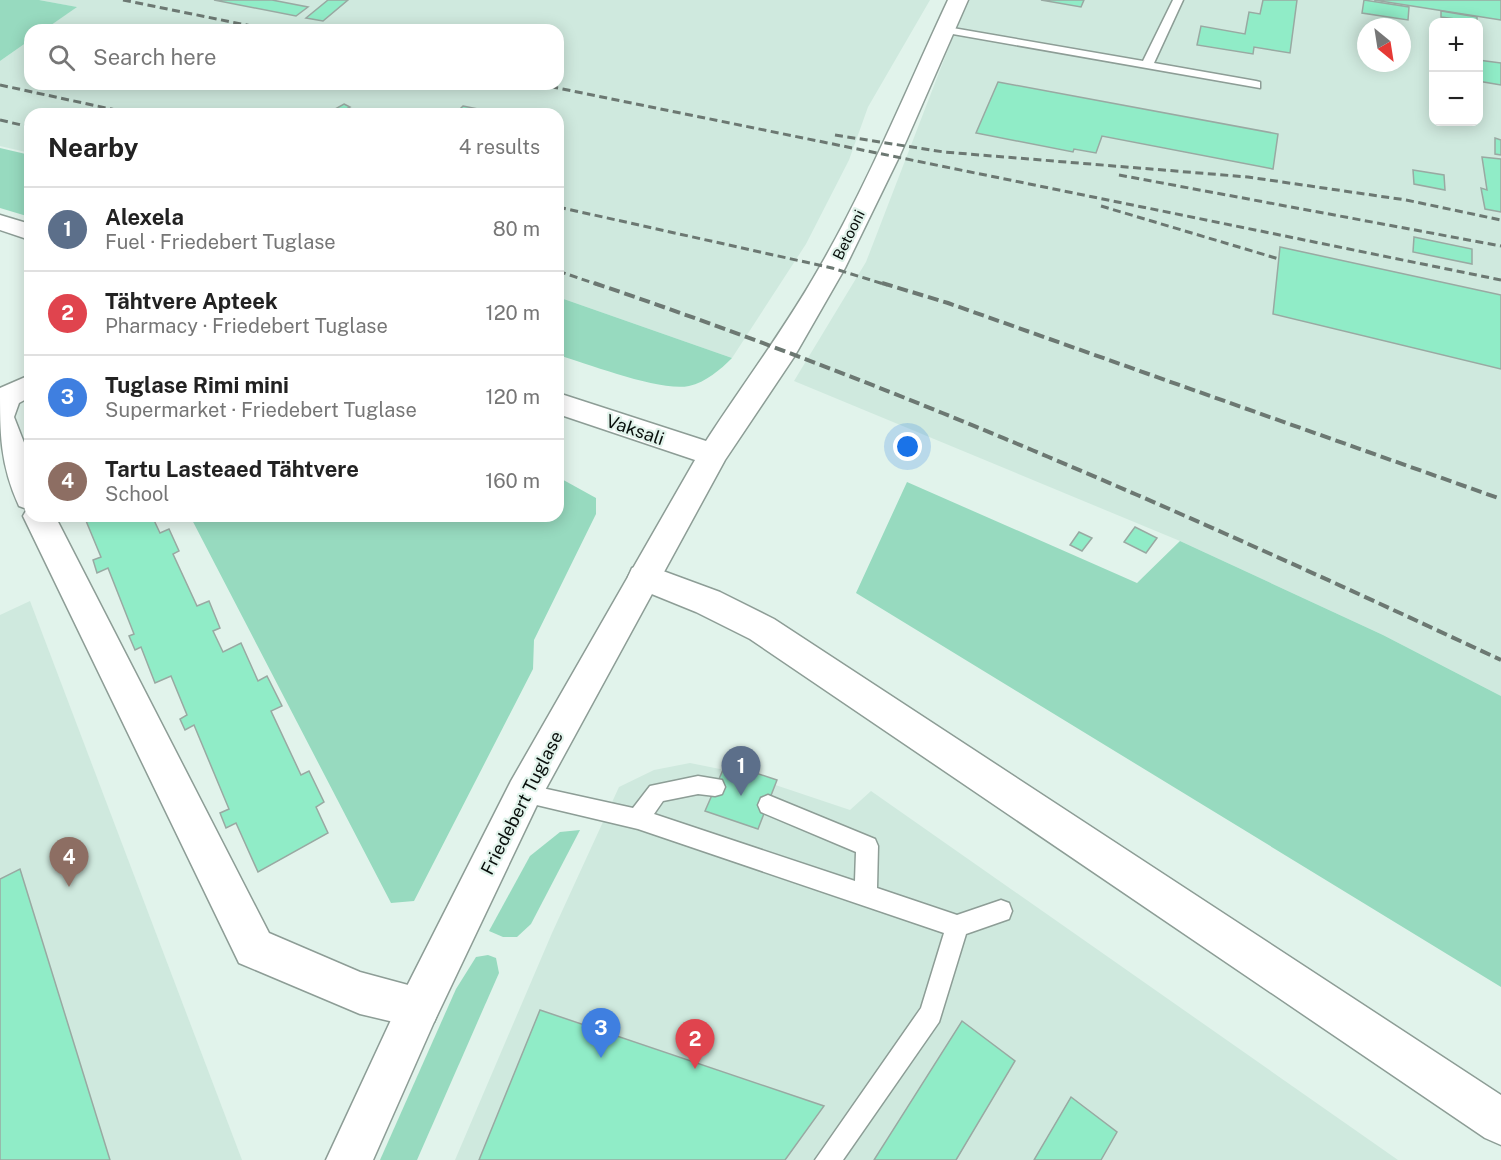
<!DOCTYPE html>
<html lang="en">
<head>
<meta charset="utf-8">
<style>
	:root { --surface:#fff; --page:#f2f2f2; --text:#222; --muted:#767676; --line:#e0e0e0; --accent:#2563eb }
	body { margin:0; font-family:"Public Sans",sans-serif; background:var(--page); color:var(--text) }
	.controls { position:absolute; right:18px; top:18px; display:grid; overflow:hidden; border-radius:12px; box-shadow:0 3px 15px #0003 }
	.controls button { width:54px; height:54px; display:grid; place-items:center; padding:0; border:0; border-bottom:2px solid var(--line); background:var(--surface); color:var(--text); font:30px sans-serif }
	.compass { position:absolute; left:1357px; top:18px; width:54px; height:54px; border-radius:50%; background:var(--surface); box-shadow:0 3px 15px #0003; rotate:150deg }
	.you { position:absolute; left:908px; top:447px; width:21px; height:21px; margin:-15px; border:4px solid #fff; border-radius:50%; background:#1a73e8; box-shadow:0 0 0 9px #1a73e833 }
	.badge { display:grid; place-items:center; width:39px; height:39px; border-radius:50%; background:var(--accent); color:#fff; font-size:20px; font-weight:700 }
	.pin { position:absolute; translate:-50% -50px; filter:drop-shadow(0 2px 3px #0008) }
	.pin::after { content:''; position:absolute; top:32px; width:21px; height:18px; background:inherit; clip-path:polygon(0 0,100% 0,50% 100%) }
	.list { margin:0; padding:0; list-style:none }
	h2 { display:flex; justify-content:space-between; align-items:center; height:78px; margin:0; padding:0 24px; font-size:26px }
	h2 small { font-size:20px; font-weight:400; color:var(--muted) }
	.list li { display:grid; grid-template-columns:39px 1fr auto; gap:18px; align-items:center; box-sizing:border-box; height:84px; padding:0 24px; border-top:2px solid var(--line) }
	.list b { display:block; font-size:22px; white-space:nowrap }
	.list p { margin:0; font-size:20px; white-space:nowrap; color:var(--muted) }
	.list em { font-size:20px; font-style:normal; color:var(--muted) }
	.icon { flex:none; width:33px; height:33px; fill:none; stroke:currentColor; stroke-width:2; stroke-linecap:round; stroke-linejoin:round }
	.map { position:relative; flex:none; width:1501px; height:1160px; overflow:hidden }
	.search { position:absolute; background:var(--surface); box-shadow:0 3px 15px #0003; left:24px; top:24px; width:540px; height:66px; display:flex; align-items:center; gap:15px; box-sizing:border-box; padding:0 21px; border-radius:18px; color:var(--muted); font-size:22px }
	.panel { position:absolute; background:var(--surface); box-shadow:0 3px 15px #0003; left:24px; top:108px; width:540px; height:414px; border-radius:18px }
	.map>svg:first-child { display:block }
	.built { fill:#cfe9de; fill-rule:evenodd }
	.green { fill:#97dabf }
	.building { fill:#90ecc7; stroke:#99a9a2; stroke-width:1.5 }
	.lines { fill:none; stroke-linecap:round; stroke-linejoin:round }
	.lane-casing { stroke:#8d9d96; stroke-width:3 }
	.street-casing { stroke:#8d9d96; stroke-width:3 }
	.secondary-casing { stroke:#8d9d96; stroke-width:3 }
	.lane { fill:#fff; fill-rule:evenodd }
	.street { fill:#fff; fill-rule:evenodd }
	.secondary { fill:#fff; fill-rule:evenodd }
	.rail-far1 { stroke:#6c7872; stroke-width:3; stroke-dasharray:8 4.5; stroke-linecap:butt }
	.rail { stroke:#6c7872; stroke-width:4; stroke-dasharray:11 5; stroke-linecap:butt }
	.labels { text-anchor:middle; stroke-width:4.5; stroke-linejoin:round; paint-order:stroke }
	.far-street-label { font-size:15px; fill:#080e0b; stroke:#e1f3eb }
	.street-label { font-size:18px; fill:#080e0b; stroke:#e1f3eb }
</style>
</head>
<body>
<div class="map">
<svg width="1501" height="1160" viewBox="0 0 1501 1160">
	<rect width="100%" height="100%" fill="#e1f3eb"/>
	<g class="built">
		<polygon points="39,0 930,0 868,107 849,160 806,244 732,358 558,297 558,114 30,114 30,153 0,146 0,61 30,40 30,84 558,84 558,30 44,30 76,7"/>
		<path d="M967 0H1501V696L1383 635 1180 541 794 381 866 262ZM1434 22H1478V122H1434ZM1366 27H1402V63H1366Z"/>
		<polygon points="30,601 242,1160 0,1160 0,615"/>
		<polygon points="690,763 740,773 850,810 871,791 1398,1160 455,1160 552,933 619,787 654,770"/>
	</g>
	<g class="green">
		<polygon points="0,0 39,0 77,7 44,30 30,30 30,40 0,61"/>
		<polygon points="0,148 30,155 30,217 0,208"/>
		<path d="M558 297 732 358C720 370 706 382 689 386 660 392 589 364 558 355Z"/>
		<polygon points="558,477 596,498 596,514 534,640 533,669 414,901 391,903 190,516 558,516"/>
		<polygon points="907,482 1137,583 1180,541 1383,635 1501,696 1501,987 856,593"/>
		<polygon points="580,830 531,924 517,937 503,937 489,931 530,856 560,832"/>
		<polygon points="488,955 496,958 499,973 417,1160 380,1160 456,989 476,957"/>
	</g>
	<g class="building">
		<polygon points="214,0 272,0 308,7 296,16"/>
		<polygon points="328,0 348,0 323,21 306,18"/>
		<polygon points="1041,0 1084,0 1081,7"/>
		<polygon points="1263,0 1297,0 1290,53 1254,47 1253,54 1197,45 1201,26 1245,34 1249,12 1260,14"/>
		<polygon points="1364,0 1409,7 1408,20 1362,13"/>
		<polygon points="1374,0 1501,0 1501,20"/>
		<polygon points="1441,11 1477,17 1477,22 1441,17"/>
		<polygon points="1478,60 1501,63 1501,85 1478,81"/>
		<polygon points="998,82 1278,134 1273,169 1102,136 1096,153 1074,149 1073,152 976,133"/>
		<polygon points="344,104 350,107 338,114 326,114"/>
		<polygon points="463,106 498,113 455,114"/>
		<polygon points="1495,138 1501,140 1501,155 1495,154"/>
		<polygon points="1482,157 1501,159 1501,212 1485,209 1481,188 1487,190"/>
		<polygon points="1413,170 1444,175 1445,190 1414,184"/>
		<polygon points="1414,237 1472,249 1472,264 1413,252"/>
		<polygon points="1280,247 1501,295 1501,369 1273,314"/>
		<polygon points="84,516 152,516 160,533 169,529 179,551 173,554 197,606 209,601 220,628 213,631 223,652 241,643 258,681 267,676 282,706 271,711 301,775 309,771 324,802 316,807 328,833 258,872 236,823 226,828 220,813 229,809 194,725 185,730 180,719 187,715 171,676 155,683 141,647 135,650 129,636 134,634 108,568 97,573 93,560 101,557"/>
		<polygon points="1135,527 1157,538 1146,553 1124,542"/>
		<polygon points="1079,532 1092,538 1082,551 1070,545"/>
		<polygon points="726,763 777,780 758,829 705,811"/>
		<polygon points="20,869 110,1160 0,1160 0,879"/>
		<polygon points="540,1010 824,1106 785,1160 479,1160"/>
		<polygon points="962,1021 1015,1061 956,1160 874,1160"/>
		<polygon points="1071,1097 1117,1132 1101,1160 1034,1160"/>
	</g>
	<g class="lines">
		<defs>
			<g id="lane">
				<polygon points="1173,0 1183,0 1154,63 1256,81 1260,82 1260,88 947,33 941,30 947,27 1143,61"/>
				<polygon points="698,776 722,780 725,787 722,794 715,796 698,794 663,801 654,814 855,881 856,852 761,812 758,805 761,798 768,795 875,839 878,846 877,888 957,915 1001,900 1009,903 1012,911 1009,919 966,934 939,1022 843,1160 815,1160 921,1008 944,933 638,829 524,802 517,800 514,793 517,786 524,784 633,808 650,786"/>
			</g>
			<g id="street">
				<path d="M30 375V397L19 403 14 417 30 458V516H55L269 933 360 972 434 992 440 1007 434 1022 419 1028 360 1014 239 963 23 516 27 509 19 506C0 464 0 434 0 388Z"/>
				<polygon points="644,564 720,592 774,619 1501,1095 1501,1145 1485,1138 750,639 696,612 632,586 628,577 632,568"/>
			</g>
			<g id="secondary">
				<path d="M948 0H968L900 155 845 268 794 357 725 460 537 805 434 1022 373 1160H326L404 992 511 781 695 460 558 414V393L706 441C743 384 784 330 818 270 868 184 906 90 948 0Z"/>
				<polygon points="0,215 30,224 30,240 0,230"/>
			</g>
		</defs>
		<use href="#lane" class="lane-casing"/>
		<use href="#street" class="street-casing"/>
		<use href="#secondary" class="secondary-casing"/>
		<use href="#lane" class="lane"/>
		<use href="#street" class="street"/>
		<use href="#secondary" class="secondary"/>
		<g class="rail-far1">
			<polyline points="123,0 271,30"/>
			<polyline points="538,84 1501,280"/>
			<polyline points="0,85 134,114"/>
			<polyline points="0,120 30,127"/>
			<polyline points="835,135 944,152 1248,177 1406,200 1501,220"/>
			<polyline points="1119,175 1501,246"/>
			<polyline points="1101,206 1279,259"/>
			<polyline points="558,207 832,268 887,285"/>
			<polyline points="558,271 599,285"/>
		</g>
		<g class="rail">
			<path d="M594 283C905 388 1204 521 1501 660"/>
			<polyline points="882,283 948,303 1501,499"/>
		</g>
	</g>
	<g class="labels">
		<g class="far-street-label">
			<text transform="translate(849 235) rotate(-64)" y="5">Betooni</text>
		</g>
		<g class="street-label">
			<text transform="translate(635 430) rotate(19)" y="6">Vaksali</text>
			<text transform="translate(522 803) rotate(-63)" y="6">Friedebert Tuglase</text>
		</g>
	</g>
</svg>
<div class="controls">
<button>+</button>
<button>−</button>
</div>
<svg class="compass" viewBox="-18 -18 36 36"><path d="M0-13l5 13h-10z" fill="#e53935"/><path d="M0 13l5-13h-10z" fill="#767676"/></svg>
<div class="you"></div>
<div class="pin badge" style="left:741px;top:796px;background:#5c6f8a">1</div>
<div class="pin badge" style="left:695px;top:1069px;background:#e0444e">2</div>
<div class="pin badge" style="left:601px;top:1058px;background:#3f7fe0">3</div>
<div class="pin badge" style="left:69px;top:887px;background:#8d6e63">4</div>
<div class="search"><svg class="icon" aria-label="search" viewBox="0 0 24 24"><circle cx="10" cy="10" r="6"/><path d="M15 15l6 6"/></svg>Search here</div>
<section class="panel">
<h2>Nearby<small>4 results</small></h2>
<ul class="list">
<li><span class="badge" style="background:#5c6f8a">1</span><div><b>Alexela</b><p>Fuel · Friedebert Tuglase</p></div><em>80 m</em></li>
<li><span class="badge" style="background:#e0444e">2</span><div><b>Tähtvere Apteek</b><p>Pharmacy · Friedebert Tuglase</p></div><em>120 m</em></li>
<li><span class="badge" style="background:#3f7fe0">3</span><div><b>Tuglase Rimi mini</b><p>Supermarket · Friedebert Tuglase</p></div><em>120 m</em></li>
<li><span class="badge" style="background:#8d6e63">4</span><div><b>Tartu Lasteaed Tähtvere</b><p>School</p></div><em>160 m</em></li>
</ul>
</section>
</div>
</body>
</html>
